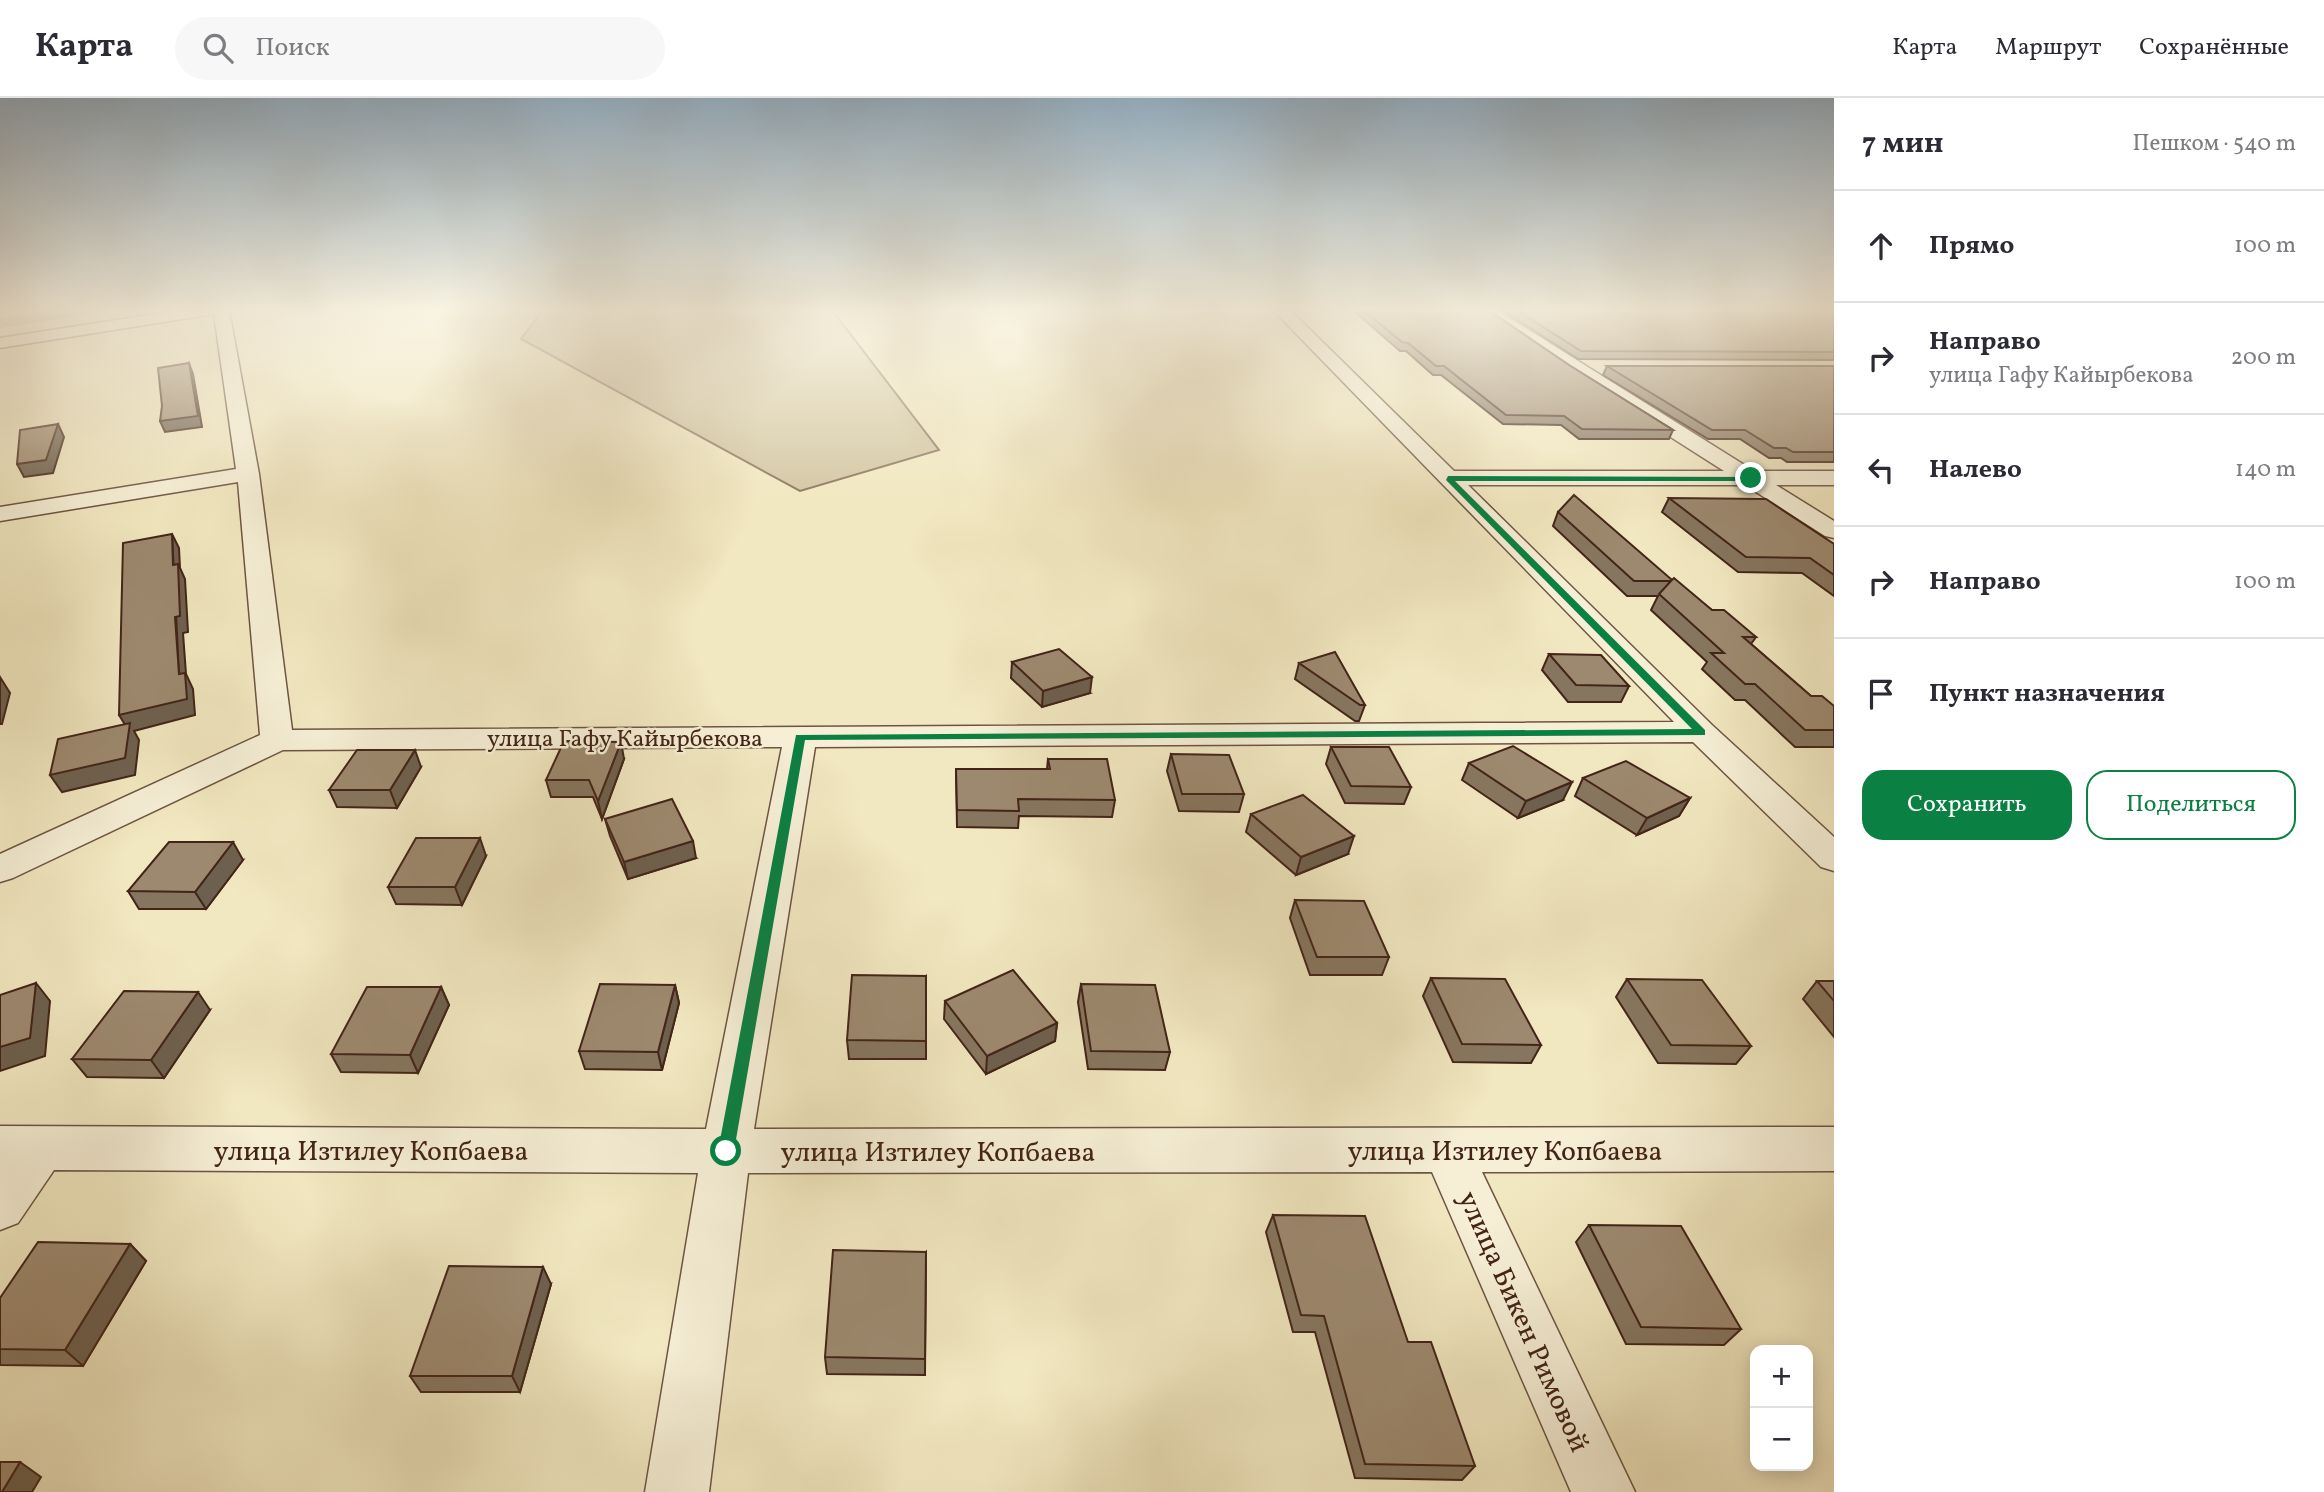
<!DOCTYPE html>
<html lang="ru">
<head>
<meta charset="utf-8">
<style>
	:root { --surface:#fff; --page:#f7f7f7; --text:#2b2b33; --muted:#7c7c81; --line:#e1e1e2; --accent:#0b8043 }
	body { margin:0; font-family:Vollkorn,serif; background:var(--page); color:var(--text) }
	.controls { position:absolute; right:21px; bottom:21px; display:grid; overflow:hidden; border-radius:14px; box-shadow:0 4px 18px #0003 }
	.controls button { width:63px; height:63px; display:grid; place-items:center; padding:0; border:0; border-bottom:2px solid var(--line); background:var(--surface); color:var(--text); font:35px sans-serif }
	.stop { position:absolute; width:21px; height:21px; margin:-16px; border:5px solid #0b8043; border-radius:50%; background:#fff }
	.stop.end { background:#0b8043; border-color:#fff; box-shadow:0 2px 7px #0008 }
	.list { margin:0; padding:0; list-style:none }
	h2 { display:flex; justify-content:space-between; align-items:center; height:91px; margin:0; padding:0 28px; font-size:30px }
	h2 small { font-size:23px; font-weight:400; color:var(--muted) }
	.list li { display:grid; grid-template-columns:46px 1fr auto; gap:21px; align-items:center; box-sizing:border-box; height:112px; padding:0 28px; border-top:2px solid var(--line) }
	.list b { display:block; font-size:26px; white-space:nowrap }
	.list p { margin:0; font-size:23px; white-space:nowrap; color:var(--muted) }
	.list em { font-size:23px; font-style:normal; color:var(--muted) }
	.actions { display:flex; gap:14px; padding:21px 28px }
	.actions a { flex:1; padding:16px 0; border:2px solid var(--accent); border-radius:21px; text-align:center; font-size:24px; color:var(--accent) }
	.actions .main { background:var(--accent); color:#fff }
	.icon { flex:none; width:38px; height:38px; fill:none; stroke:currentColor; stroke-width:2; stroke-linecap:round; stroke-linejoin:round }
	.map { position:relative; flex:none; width:1834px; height:1394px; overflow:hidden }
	header { display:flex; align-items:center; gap:42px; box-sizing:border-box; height:98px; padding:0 35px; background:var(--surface); border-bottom:2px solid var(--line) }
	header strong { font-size:33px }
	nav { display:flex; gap:38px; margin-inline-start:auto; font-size:24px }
	.search { width:490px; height:63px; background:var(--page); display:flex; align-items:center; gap:18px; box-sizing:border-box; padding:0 24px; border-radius:38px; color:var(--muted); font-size:26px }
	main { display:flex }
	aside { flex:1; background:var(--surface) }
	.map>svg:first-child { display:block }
	.green { fill:#d3c6a3; stroke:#8b755e; stroke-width:2 }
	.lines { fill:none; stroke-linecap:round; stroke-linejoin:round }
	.canal { fill:#b6a587; fill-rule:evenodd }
	.minor-casing { stroke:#6e5542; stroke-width:3 }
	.minor { fill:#f6efd6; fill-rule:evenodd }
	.wall { fill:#87765f; stroke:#432418; stroke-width:2 }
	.shaded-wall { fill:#6e604e; stroke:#432418; stroke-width:2 }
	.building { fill:#9d896f; stroke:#432418; stroke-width:2 }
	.route { fill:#0b8043 }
	.labels { text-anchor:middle; stroke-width:5; stroke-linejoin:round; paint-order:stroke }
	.street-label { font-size:24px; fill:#432418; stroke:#f6efd6 }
	.near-street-label { font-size:28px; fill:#432418; stroke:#f6efd6 }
</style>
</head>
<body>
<header>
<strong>Карта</strong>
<div class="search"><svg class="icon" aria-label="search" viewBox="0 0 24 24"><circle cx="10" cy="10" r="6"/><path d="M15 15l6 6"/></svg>Поиск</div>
<nav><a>Карта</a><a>Маршрут</a><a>Сохранённые</a></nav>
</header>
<main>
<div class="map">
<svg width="1834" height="1394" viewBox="0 0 1834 1394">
	<rect width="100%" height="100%" fill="#f1e7c0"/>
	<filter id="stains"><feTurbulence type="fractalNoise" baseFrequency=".00286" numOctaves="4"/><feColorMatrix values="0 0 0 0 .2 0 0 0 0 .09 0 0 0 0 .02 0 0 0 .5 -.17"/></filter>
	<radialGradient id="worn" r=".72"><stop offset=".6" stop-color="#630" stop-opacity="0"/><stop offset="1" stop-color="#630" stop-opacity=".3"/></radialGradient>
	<polygon class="green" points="543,212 832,212 939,352 800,393 521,241"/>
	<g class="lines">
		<polygon class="canal" points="56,212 94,212 86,217 0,230 0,220"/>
		<defs>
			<polygon id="minor" points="181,212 229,212 259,376 292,632 1674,624 1273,212 1290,212 1454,373 1724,373 1567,273 1479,212 1497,212 1754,373 1834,373 1834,387 1776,387 1834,423 1834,440 1825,438 1745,387 1468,387 1712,627 1834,739 1834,773 1821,769 1693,644 815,649 754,1031 1834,1029 1834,1073 1482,1074 1635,1394 1571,1394 1432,1074 748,1075 709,1394 645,1394 698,1075 54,1072 18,1125 0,1132 0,1028 706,1031 782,649 283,652 13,780 0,784 0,756 260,637 238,384 0,423 0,409 236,371 214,216 0,250 0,240"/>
		</defs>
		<use href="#minor" class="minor-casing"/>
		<use href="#minor" class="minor"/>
	</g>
	<g class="wall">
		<polygon points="1353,212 1488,212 1569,267 1673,332 1669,341 1579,341 1561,327 1503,326 1441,277 1433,277 1406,253 1400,253"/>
		<polygon points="1502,212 1834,212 1834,262 1578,261"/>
		<polygon points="1607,268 1834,268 1834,364 1787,364 1781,360 1769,360 1740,341 1708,341 1603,277"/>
		<polygon points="1669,400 1834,446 1834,498 1802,475 1738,474 1662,414"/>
		<polygon points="1558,414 1672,482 1712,512 1756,539 1751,546 1811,598 1834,608 1834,649 1795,649 1745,602 1735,602 1702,571 1707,564 1651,512 1658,498 1627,498 1553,428"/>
		<polygon points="1549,556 1629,588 1621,604 1568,604 1542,572"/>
		<polygon points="1012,564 1090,595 1042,609 1011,580"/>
		<polygon points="1299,565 1365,607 1359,623 1355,623 1295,581"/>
		<polygon points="1331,649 1411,689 1404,706 1345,705 1326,666"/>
		<polygon points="1171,656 1244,696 1239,714 1179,713 1167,673"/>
		<polygon points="624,661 602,721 593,699 551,699 546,682"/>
		<polygon points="1048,661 1115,702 1112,719 1019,718 1018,730 957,729 956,671 1047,671"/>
		<polygon points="1469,665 1563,702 1518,720 1462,682"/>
		<polygon points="421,669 397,710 337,709 329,692"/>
		<polygon points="1583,680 1690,700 1679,718 1637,737 1575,698"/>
		<polygon points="1251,716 1348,756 1296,777 1246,734"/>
		<polygon points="605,721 696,760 628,781 610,738"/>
		<polygon points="486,758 462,807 396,806 388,789"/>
		<polygon points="243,762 206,811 139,811 128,793"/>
		<polygon points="1295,802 1389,859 1382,877 1310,877 1290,820"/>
		<polygon points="926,878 926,961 849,961 847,942"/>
		<polygon points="1431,880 1541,947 1531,965 1453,964 1423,898"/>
		<polygon points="1627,881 1751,948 1736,966 1658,965 1616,899"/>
		<polygon points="1817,883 1834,883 1834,939 1803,901"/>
		<polygon points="1081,886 1170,954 1165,972 1088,971 1078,904"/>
		<polygon points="675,887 679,905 662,972 585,971 579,953"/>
		<polygon points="441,889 449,907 418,975 341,974 331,956"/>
		<polygon points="945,903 1057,925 1055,943 986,976 944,921"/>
		<polygon points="210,912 164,980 87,979 72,961"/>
		<polygon points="1273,1117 1408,1244 1475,1368 1462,1382 1355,1380 1315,1234 1293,1234 1266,1134"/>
		<polygon points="1589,1127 1741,1231 1724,1247 1626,1246 1576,1144"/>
		<polygon points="130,1146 146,1163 83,1268 0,1267 0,1200"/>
		<polygon points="926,1154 925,1277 827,1276 825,1259"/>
		<polygon points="551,1186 520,1294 421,1294 410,1278"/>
	</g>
	<g class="shaded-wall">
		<polygon points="189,265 193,276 202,329 165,334 160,323"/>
		<polygon points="58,326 64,339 53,375 24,379 17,366"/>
		<polygon points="172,436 179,450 180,470 185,481 188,534 183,535 186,576 193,591 195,617 134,633 139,642 135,677 62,694 50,677 129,633 119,617 179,576"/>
		<polygon points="0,579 10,595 2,626 0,626"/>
		<polygon points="1092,579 1090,595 1042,609 1043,593"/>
		<polygon points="621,644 624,661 602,721 598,703"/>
		<polygon points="415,652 421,669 397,710 390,692"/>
		<polygon points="1572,684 1563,702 1518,720 1526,703"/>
		<polygon points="1690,700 1679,718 1637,737 1647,720"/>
		<polygon points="1354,738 1348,756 1296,777 1301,759"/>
		<polygon points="480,740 486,758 462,807 455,789"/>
		<polygon points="693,743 696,760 628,781 624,764"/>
		<polygon points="233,744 243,762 206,811 195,794"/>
		<polygon points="36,885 50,903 45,958 0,973 0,949"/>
		<polygon points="675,887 679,905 662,972 658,954"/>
		<polygon points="441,889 449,907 418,975 410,957"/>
		<polygon points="198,894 210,912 164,980 151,962"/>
		<polygon points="1057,925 1055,943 986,976 987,958"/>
		<polygon points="130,1146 146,1163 83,1268 65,1252"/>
		<polygon points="543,1169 551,1186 520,1294 512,1278"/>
		<polygon points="20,1364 41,1379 32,1394 2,1394"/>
	</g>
	<g class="building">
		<polygon points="1363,212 1488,212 1569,267 1673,332 1582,331 1564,318 1506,317 1444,268 1436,268 1408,245 1402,244"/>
		<polygon points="1516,212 1834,212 1834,254 1581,253"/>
		<polygon points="189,265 198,318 160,323 162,308 158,270"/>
		<polygon points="1607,268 1834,268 1834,354 1793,354 1786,350 1774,350 1745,332 1712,332"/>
		<polygon points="58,326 46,362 17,366 20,332"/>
		<polygon points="1574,397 1672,482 1674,480 1712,512 1724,512 1756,539 1743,539 1811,598 1822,598 1834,608 1834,632 1805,632 1755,586 1745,586 1711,555 1724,555 1659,496 1671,483 1634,483 1558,414"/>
		<polygon points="1669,400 1766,401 1834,446 1834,477 1810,460 1746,459"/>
		<polygon points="172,436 173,467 178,466 180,518 175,519 179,576 185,575 187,601 119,617 123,445"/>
		<polygon points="1059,551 1092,579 1043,593 1012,564"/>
		<polygon points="1335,554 1365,607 1360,607 1299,565"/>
		<polygon points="1549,556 1601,557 1629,588 1576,587"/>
		<polygon points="130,625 125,660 50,677 58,641"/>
		<polygon points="564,643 621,644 598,703 589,682 546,682"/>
		<polygon points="1513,648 1572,684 1526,703 1469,665"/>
		<polygon points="1331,649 1389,649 1411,689 1351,688"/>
		<polygon points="357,652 415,652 390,692 329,692"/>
		<polygon points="1171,656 1229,657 1244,696 1182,696"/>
		<polygon points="1048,661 1107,661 1115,702 1018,701 1019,713 957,712 956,671 1050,671"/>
		<polygon points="1626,663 1690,700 1647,720 1583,680"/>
		<polygon points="1303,697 1354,738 1301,759 1251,716"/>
		<polygon points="672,701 693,743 624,764 605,721"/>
		<polygon points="416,740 480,740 455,789 388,789"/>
		<polygon points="169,744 233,744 195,794 128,793"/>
		<polygon points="1295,802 1364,803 1389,859 1317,859"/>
		<polygon points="1013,872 1057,925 987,958 945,903"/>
		<polygon points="852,877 926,878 926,943 847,942"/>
		<polygon points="1431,880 1505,881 1541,947 1462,946"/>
		<polygon points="1627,881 1702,882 1751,948 1671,947"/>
		<polygon points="1817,883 1834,883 1834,903"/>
		<polygon points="36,885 30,940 0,949 0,897"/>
		<polygon points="600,886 675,887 658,954 579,953"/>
		<polygon points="1081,886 1155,887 1170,954 1091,953"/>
		<polygon points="367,889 441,889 410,957 331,956"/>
		<polygon points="124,893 198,894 151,962 72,961"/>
		<polygon points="1273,1117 1365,1118 1408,1244 1431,1244 1475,1368 1365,1366 1324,1218 1301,1217"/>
		<polygon points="1589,1127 1681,1128 1741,1231 1641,1229"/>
		<polygon points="38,1144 130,1146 65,1252 0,1251 0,1200"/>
		<polygon points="833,1152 926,1154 925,1261 825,1259"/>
		<polygon points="449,1168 543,1169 512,1278 410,1278"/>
		<polygon points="0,1364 20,1364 2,1394 0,1394"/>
	</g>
	<linearGradient id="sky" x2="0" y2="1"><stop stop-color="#94aec1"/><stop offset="0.52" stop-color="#f9f4e3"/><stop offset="1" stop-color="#f9f4e3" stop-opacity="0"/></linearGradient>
	<rect width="1834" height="407" fill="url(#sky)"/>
	<polygon class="route" points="1448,378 1753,379 1751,383 1455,383 1705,632 1705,637 805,642 734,1053 731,1058 720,1058 718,1053 796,637 1692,631 1446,382"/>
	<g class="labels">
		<g class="street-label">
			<text x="625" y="648">улица Гафу Кайырбекова</text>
		</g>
		<g class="near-street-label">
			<text x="371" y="1062">улица Изтилеу Копбаева</text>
			<text x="1505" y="1062">улица Изтилеу Копбаева</text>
			<text x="938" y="1063">улица Изтилеу Копбаева</text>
			<text transform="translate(1525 1223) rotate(66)" y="10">улица Бикен Римовой</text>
		</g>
	</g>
	<rect width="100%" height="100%" filter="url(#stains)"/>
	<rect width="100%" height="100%" fill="url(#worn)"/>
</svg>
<div class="controls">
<button>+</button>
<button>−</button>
</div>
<div class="stop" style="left:726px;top:1053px"></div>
<div class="stop end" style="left:1751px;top:380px"></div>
</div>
<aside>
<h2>7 мин<small>Пешком · 540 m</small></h2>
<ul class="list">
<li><svg class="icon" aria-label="ahead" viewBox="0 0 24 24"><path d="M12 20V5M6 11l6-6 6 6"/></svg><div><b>Прямо</b></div><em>100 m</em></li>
<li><svg class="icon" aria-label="right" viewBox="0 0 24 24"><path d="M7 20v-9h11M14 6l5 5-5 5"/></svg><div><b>Направо</b><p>улица Гафу Кайырбекова</p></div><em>200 m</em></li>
<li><svg class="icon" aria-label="left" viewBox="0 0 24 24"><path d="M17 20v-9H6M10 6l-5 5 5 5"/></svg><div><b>Налево</b></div><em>140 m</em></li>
<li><svg class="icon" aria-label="right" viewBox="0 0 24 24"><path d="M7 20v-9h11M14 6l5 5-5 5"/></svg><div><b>Направо</b></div><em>100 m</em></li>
<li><svg class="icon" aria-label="arrive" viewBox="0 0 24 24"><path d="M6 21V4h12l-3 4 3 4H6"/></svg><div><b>Пункт назначения</b></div></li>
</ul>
<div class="actions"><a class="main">Сохранить</a><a>Поделиться</a></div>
</aside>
</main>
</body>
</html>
